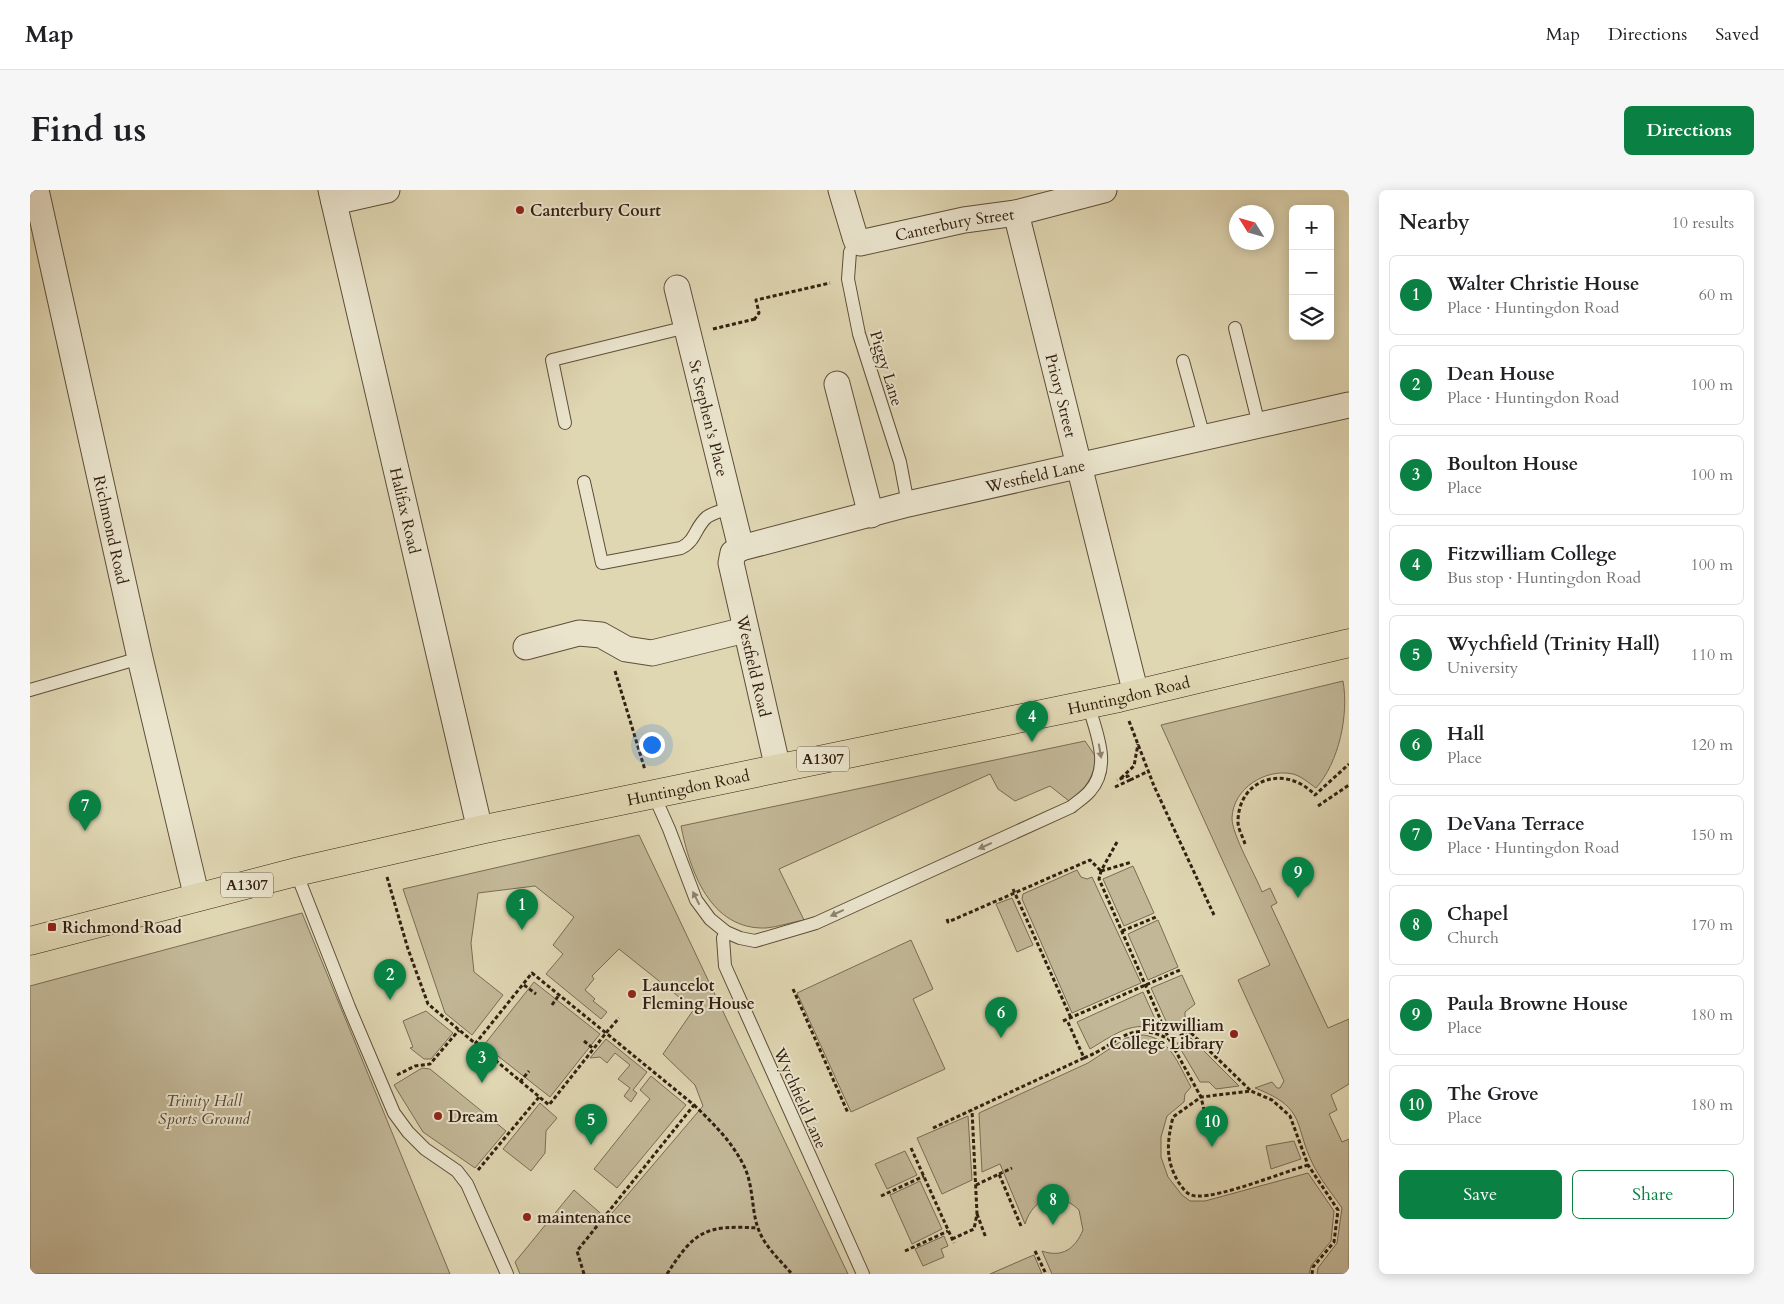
<!DOCTYPE html>
<html lang="en">
<head>
<meta charset="utf-8">
<style>
	:root { --surface:#fff; --page:#f6f6f6; --text:#202124; --muted:#757577; --line:#e0e0e0; --accent:#0b8043 }
	body { margin:0; font-family:Cardo,serif; background:var(--page); color:var(--text) }
	.controls { position:absolute; right:15px; top:15px; display:grid; overflow:hidden; border-radius:8px; box-shadow:0 2px 12px #0003 }
	.controls button { width:45px; height:45px; display:grid; place-items:center; padding:0; border:0; border-bottom:1px solid var(--line); background:var(--surface); color:var(--text); font:25px sans-serif }
	.compass { position:absolute; left:1199px; top:15px; width:45px; height:45px; border-radius:50%; background:var(--surface); box-shadow:0 2px 12px #0003; rotate:307deg }
	.you { position:absolute; left:621px; top:554px; width:18px; height:18px; margin:-12px; border:4px solid #fff; border-radius:50%; background:#1a73e8; box-shadow:0 0 0 8px #1a73e833 }
	.badge { display:grid; place-items:center; width:32px; height:32px; border-radius:50%; background:var(--accent); color:#fff; font-size:16px; font-weight:700 }
	.pin { position:absolute; translate:-50% -41px; filter:drop-shadow(0 1px 2px #0008) }
	.pin::after { content:''; position:absolute; top:26px; width:18px; height:15px; background:inherit; clip-path:polygon(0 0,100% 0,50% 100%) }
	.list { margin:0; padding:0; list-style:none }
	h2 { display:flex; justify-content:space-between; align-items:center; height:65px; margin:0; padding:0 20px; font-size:21px }
	h2 small { font-size:16px; font-weight:400; color:var(--muted) }
	.list li { display:grid; grid-template-columns:32px 1fr auto; gap:15px; align-items:center; box-sizing:border-box; height:80px; margin:0 10px 10px; padding:0 10px; border:1px solid var(--line); border-radius:8px }
	.list b { display:block; font-size:19px; white-space:nowrap }
	.list p { margin:0; font-size:16px; white-space:nowrap; color:var(--muted) }
	.list em { font-size:16px; font-style:normal; color:var(--muted) }
	.actions { display:flex; gap:10px; padding:15px 20px }
	.actions a { flex:1; padding:11px 0; border:1px solid var(--accent); border-radius:8px; text-align:center; font-size:18px; color:var(--accent) }
	.actions .main { background:var(--accent); color:#fff }
	.icon { flex:none; width:28px; height:28px; fill:none; stroke:currentColor; stroke-width:2; stroke-linecap:round; stroke-linejoin:round }
	.map { position:relative; flex:none; width:1319px; height:1084px; overflow:hidden; border-radius:8px }
	header { display:flex; align-items:center; gap:30px; box-sizing:border-box; height:70px; padding:0 25px; background:var(--surface); border-bottom:1px solid var(--line) }
	header strong { font-size:24px }
	nav { display:flex; gap:28px; margin-inline-start:auto; font-size:18px }
	.intro { display:flex; align-items:center; justify-content:space-between; box-sizing:border-box; height:120px; padding:0 30px }
	h1 { margin:0; font-size:35px }
	.button { padding:12px 22px; border-radius:8px; background:var(--accent); color:#fff; font-size:18px; font-weight:700 }
	main { display:flex; gap:30px; padding:0 30px }
	aside { flex:1; background:var(--surface); border-radius:8px; box-shadow:0 2px 12px #0003 }
	.map>svg:first-child { display:block }
	.green { fill:#c2b797; stroke:#7a6c54 }
	.lines { fill:none; stroke-linecap:round; stroke-linejoin:round }
	.service-casing { stroke:#5e4e39; stroke-width:14 }
	.minor-casing { stroke:#5e4e39; stroke-width:27 }
	.primary-casing { stroke:#332011; stroke-width:29 }
	.path { stroke:#332011; stroke-width:3; stroke-dasharray:4 2.5; stroke-linecap:butt }
	.service { stroke:#eae4cd; stroke-width:12 }
	.minor { stroke:#eae4cd; stroke-width:25 }
	.primary { stroke:#dfd6b2; stroke-width:28 }
	.oneway { fill:#8e826f }
	.poi-dot { fill:#8f2418; stroke:#eae4cd; stroke-width:2 }
	.labels { text-anchor:middle; stroke-width:4; stroke-linejoin:round; paint-order:stroke }
	.shield { fill:#eae4cd; stroke:#6a5b49; stroke-width:1 }
	.shield-label { font-size:15px; font-weight:bold; fill:#332011 }
	.poi-label { font-size:16px; font-weight:bold; fill:#332011; stroke:#eae4cd; text-anchor:start }
	.street-label { font-size:16px; fill:#332011; stroke:#eae4cd }
	.park-label { font-size:16px; font-style:italic; fill:#574632; stroke:#eae4cd }
</style>
</head>
<body>
<header>
<strong>Map</strong>
<nav><a>Map</a><a>Directions</a><a>Saved</a></nav>
</header>
<div class="intro"><h1>Find us</h1><a class="button">Directions</a></div>
<main>
<div class="map">
<svg width="1319" height="1084" viewBox="0 0 1319 1084">
	<rect width="100%" height="100%" fill="#dfd6b2"/>
	<filter id="stains"><feTurbulence type="fractalNoise" baseFrequency=".004" numOctaves="4"/><feColorMatrix values="0 0 0 0 .2 0 0 0 0 .09 0 0 0 0 .02 0 0 0 .5 -.17"/></filter>
	<radialGradient id="worn" r=".72"><stop offset=".6" stop-color="#630" stop-opacity="0"/><stop offset="1" stop-color="#630" stop-opacity=".3"/></radialGradient>
	<g class="green">
		<path d="M1313 491C1319 525 1309 572 1286 598 1279 593 1271 586 1263 584 1236 578 1203 598 1202 628 1202 645 1225 684 1232 702L1240 698 1247 713 1241 716 1298 838 1319 829V894L1301 905 1307 920 1299 924 1312 952 1319 949V1084H1287L1288 1078 1307 1053 1312 1018C1304 1006 1293 993 1286 980 1262 937 1280 919 1225 898L1242 892 1247 898H1250L1254 891 1208 790 1240 775 1131 535Z"/>
		<path d="M1055 551 1066 567C1064 587 1055 600 1039 611L1020 596 985 611 968 599 960 584 749 679 774 730C762 732 748 737 736 738 680 740 660 681 651 636Z"/>
		<polygon points="609,645 818,1084 490,1084 485,1072 544,1000 577,1029 673,916 665,895 633,864 664,819 589,759 562,786 564,789 555,800 565,809 563,811 577,822 571,829 516,784 533,764 523,755 544,727 505,696 448,703 441,753 444,782 473,805 442,845 415,823 373,699"/>
		<polygon points="1103,676 1124,723 1094,736 1073,689"/>
		<polygon points="1047,680 1051,687 1057,689 1062,687 1111,793 1042,823 992,709 993,704"/>
		<polygon points="982,708 1003,755 987,762 966,714"/>
		<polygon points="272,723 420,1084 0,1084 0,796"/>
		<polygon points="1128,730 1148,777 1118,790 1098,744"/>
		<polygon points="881,750 903,799 883,809 915,879 821,922 767,803"/>
		<polygon points="1152,785 1165,814 1155,822 1155,829 1160,834 1140,840 1121,798"/>
		<polygon points="504,792 570,844 520,907 454,855"/>
		<path d="M1113 802 1131 842C1106 827 1082 846 1060 859L1047 832Z"/>
		<polygon points="396,821 423,843 401,869 394,869 380,858 383,857 373,831"/>
		<path d="M1112 845C1140 847 1148 874 1161 897L1155 904 1154 912 1137 926 1131 947V967L1138 987 1152 1005 1160 1011H1175L1278 983 1304 1021 1301 1051 1281 1076 1279 1084H1022L1012 1061C1032 1068 1045 1059 1053 1040L1049 1020C1028 1000 1004 1006 995 1034L970 974 952 982 949 923 1058 873 1096 848Z"/>
		<polygon points="1161,848 1209,896 1186,899 1179,892 1170,892 1147,853"/>
		<polygon points="576,849 617,882 603,900 607,903 601,912 594,906 600,898 588,889 600,875 585,863 577,873 570,867 560,868"/>
		<polygon points="392,878 400,879 476,941 445,978 393,942 364,895"/>
		<polygon points="621,886 656,915 587,998 564,979 620,909 610,900"/>
		<polygon points="510,913 527,928 516,941 515,963 501,981 473,959"/>
		<polygon points="938,926 942,990 912,1004 887,948"/>
		<polygon points="1264,951 1271,969 1241,979 1236,956"/>
		<polygon points="875,961 887,985 857,999 845,974"/>
		<polygon points="890,991 912,1039 882,1054 860,1005"/>
		<polygon points="914,1046 918,1056 911,1059 914,1067 893,1076 885,1059"/>
		<polygon points="1004,1065 1012,1084 960,1084 999,1067"/>
	</g>
	<g class="lines">
		<defs>
			<g id="service">
				<polyline points="827,52 820,62 818,89 829,144 870,272 878,314"/>
				<polyline points="1205,138 1229,235"/>
				<polyline points="1153,171 1174,247"/>
				<polyline points="535,233 522,170 657,137"/>
				<path d="M554 292 572 373 651 358C666 351 665 337 677 327 683 323 693 320 700 318"/>
				<polyline points="0,500 110,468"/>
				<path d="M623 603 639 639 666 710 680 729 696 742 710 748 725 751 786 733 1041 617C1047 612 1055 607 1060 601 1082 576 1066 542 1058 514"/>
				<polyline points="266,682 319,817 364,923 378,942 395,959 427,981 437,994 477,1084"/>
				<polyline points="696,742 693,748 695,776 833,1084"/>
			</g>
			<g id="minor">
				<path id="s1" d="M6 0 110 468 167 708"/>
				<path id="s2" d="M301 0 450 640"/>
				<path id="s3" d="M811 0 825 47 827 52 830 53 934 30 986 23 1074 0"/>
				<polyline points="304,12 357,0"/>
				<path id="s4" d="M986 23 1106 504"/>
				<path id="s5" d="M647 98 711 358"/>
				<polyline points="807,194 841,325"/>
				<polyline points="496,457 549,443 571,445 596,459 622,463 715,440"/>
				<path id="s6" d="M748 579 701 373 703 363 711 358 878 314 1319 215"/>
			</g>
			<g id="primary">
				<path id="s7" d="M0 751 266 682 450 640 1089 508 1319 453"/>
			</g>
		</defs>
		<use href="#service" class="service-casing"/>
		<use href="#minor" class="minor-casing"/>
		<use href="#primary" class="primary-casing"/>
		<g class="path">
			<polyline points="724,130 729,123 726,110 800,93"/>
			<polyline points="683,139 725,129"/>
			<polyline points="585,481 615,580"/>
			<polyline points="1099,531 1124,596 1184,725"/>
			<polyline points="1091,588 1104,576 1108,554"/>
			<polyline points="1100,590 1119,581"/>
			<polyline points="1085,597 1100,590 1098,586 1087,590"/>
			<polyline points="1288,616 1319,595"/>
			<polyline points="1087,652 1071,681 1069,689 1139,849 1171,907 1175,924"/>
			<path d="M1215 654C1213 647 1208 639 1208 632 1208 588 1256 574 1285 605L1319 574"/>
			<polyline points="1071,681 1102,672"/>
			<polyline points="357,687 378,759 398,814 519,915 576,843 502,783 445,854"/>
			<polyline points="983,699 1041,828"/>
			<polyline points="917,729 918,732 1060,670 1071,681"/>
			<polyline points="1092,741 1126,727"/>
			<polyline points="494,795 506,804"/>
			<polyline points="763,799 818,923"/>
			<polyline points="522,815 529,805"/>
			<polyline points="1033,831 1150,780"/>
			<polyline points="1161,843 1221,901"/>
			<polyline points="554,851 564,859"/>
			<path d="M1054 868C1090 854 1097 829 1139 849L1174 838"/>
			<polyline points="367,885 385,876 400,874 429,840"/>
			<polyline points="490,892 499,881"/>
			<path d="M664 915C683 933 701 951 713 974 724 995 721 1019 728 1038 734 1056 750 1070 762 1084"/>
			<polyline points="903,938 1054,868 1037,830"/>
			<polyline points="881,958 924,1053"/>
			<path d="M1278 975C1251 983 1192 1007 1167 1006 1158 1006 1154 1000 1149 993 1135 970 1137 952 1143 927L1171 907 1221 901 1242 910 1260 926 1278 975 1308 1020 1304 1052 1283 1077 1282 1084"/>
			<polyline points="448,980 509,907"/>
			<polyline points="969,984 982,978"/>
			<polyline points="946,995 969,984 991,1036"/>
			<polyline points="851,1006 894,986"/>
			<polyline points="947,1024 956,1048"/>
			<polyline points="922,1049 944,1039 947,1024 942,920"/>
			<polyline points="875,1061 918,1041"/>
			<polyline points="1005,1061 1016,1084"/>
			<polyline points="554,1084 547,1061 664,915 576,843 589,828"/>
			<path d="M637 1084C665 1040 676 1035 728 1038"/>
		</g>
		<use href="#service" class="service"/>
		<use href="#minor" class="minor"/>
		<use href="#primary" class="primary"/>
	</g>
	<defs><path id="oneway-solid" d="M-6-.8H1V-3.2L6.5 0L1 3.2V.8H-6Z" transform="scale(1.25)"/></defs>
	<g class="oneway">
		<use href="#oneway-solid" transform="translate(1070 561) rotate(80)"/>
		<use href="#oneway-solid" transform="translate(955 656) rotate(156)"/>
		<use href="#oneway-solid" transform="translate(666 708) rotate(-117)"/>
		<use href="#oneway-solid" transform="translate(807 723) rotate(155)"/>
	</g>
	<g class="poi-dot">
		<circle cx="490" cy="20" r="5"/>
		<rect x="17" y="732" width="10" height="10" rx="2.5"/>
		<circle cx="602" cy="804" r="5"/>
		<circle cx="1204" cy="844" r="5"/>
		<circle cx="408" cy="926" r="5"/>
		<circle cx="497" cy="1027" r="5"/>
	</g>
	<g class="labels">
		<g class="shield">
			<rect x="767" y="556.5" width="52" height="25" rx="4"/>
			<rect x="191" y="682.5" width="52" height="25" rx="4"/>
		</g>
		<g class="shield-label">
			<text x="793" y="574">A1307</text>
			<text x="217" y="700">A1307</text>
		</g>
		<g class="poi-label">
			<text x="500" y="26">Canterbury Court</text>
			<text x="32" y="743">Richmond Road</text>
			<text x="612" y="801">Launcelot<tspan x="612" dy="18">Fleming House</tspan></text>
			<text x="1194" y="841" text-anchor="end">Fitzwilliam<tspan x="1194" dy="18">College Library</tspan></text>
			<text x="418" y="932">Dream</text>
			<text x="507" y="1033">maintenance</text>
		</g>
		<g class="street-label">
			<text dy="6" stroke="none"><textPath href="#s3" startOffset="154">Canterbury Street</textPath></text>
			<text transform="translate(857 178) rotate(73)" y="6">Piggy Lane</text>
			<text dy="6" stroke="none"><textPath href="#s4" startOffset="188">Priory Street</textPath></text>
			<text dy="6" stroke="none"><textPath href="#s5" startOffset="134">St Stephen's Place</textPath></text>
			<text dy="6" stroke="none"><textPath href="#s6" startOffset="534">Westfield Lane</textPath></text>
			<text dy="6" stroke="none"><textPath href="#s2" startOffset="329">Halifax Road</textPath></text>
			<text dy="6" stroke="none"><textPath href="#s1" startOffset="348">Richmond Road</textPath></text>
			<text transform="translate(724 476) rotate(77)" y="6">Westfield Road</text>
			<text dy="6" stroke="none"><textPath href="#s7" startOffset="1126">Huntingdon Road</textPath></text>
			<text dy="6" stroke="none"><textPath href="#s7" startOffset="676">Huntingdon Road</textPath></text>
			<text transform="translate(771 908) rotate(66)" y="6">Wychfield Lane</text>
		</g>
		<g class="park-label">
			<text x="174" y="916">Trinity Hall<tspan x="174" dy="18">Sports Ground</tspan></text>
		</g>
	</g>
	<rect width="100%" height="100%" filter="url(#stains)"/>
	<rect width="100%" height="100%" fill="url(#worn)"/>
</svg>
<div class="controls">
<button>+</button>
<button>−</button>
<button><svg class="icon" aria-label="layers" viewBox="0 0 24 24"><path d="M12 4l9 5-9 5-9-5zM3 14l9 5 9-5"/></svg></button>
</div>
<svg class="compass" viewBox="-18 -18 36 36"><path d="M0-13l5 13h-10z" fill="#e53935"/><path d="M0 13l5-13h-10z" fill="#757577"/></svg>
<div class="you"></div>
<div class="pin badge" style="left:492px;top:740px">1</div>
<div class="pin badge" style="left:360px;top:810px">2</div>
<div class="pin badge" style="left:452px;top:893px">3</div>
<div class="pin badge" style="left:1002px;top:552px">4</div>
<div class="pin badge" style="left:561px;top:955px">5</div>
<div class="pin badge" style="left:971px;top:848px">6</div>
<div class="pin badge" style="left:55px;top:641px">7</div>
<div class="pin badge" style="left:1023px;top:1035px">8</div>
<div class="pin badge" style="left:1268px;top:708px">9</div>
<div class="pin badge" style="left:1182px;top:957px">10</div>
</div>
<aside>
<h2>Nearby<small>10 results</small></h2>
<ul class="list">
<li><span class="badge">1</span><div><b>Walter Christie House</b><p>Place · Huntingdon Road</p></div><em>60 m</em></li>
<li><span class="badge">2</span><div><b>Dean House</b><p>Place · Huntingdon Road</p></div><em>100 m</em></li>
<li><span class="badge">3</span><div><b>Boulton House</b><p>Place</p></div><em>100 m</em></li>
<li><span class="badge">4</span><div><b>Fitzwilliam College</b><p>Bus stop · Huntingdon Road</p></div><em>100 m</em></li>
<li><span class="badge">5</span><div><b>Wychfield (Trinity Hall)</b><p>University</p></div><em>110 m</em></li>
<li><span class="badge">6</span><div><b>Hall</b><p>Place</p></div><em>120 m</em></li>
<li><span class="badge">7</span><div><b>DeVana Terrace</b><p>Place · Huntingdon Road</p></div><em>150 m</em></li>
<li><span class="badge">8</span><div><b>Chapel</b><p>Church</p></div><em>170 m</em></li>
<li><span class="badge">9</span><div><b>Paula Browne House</b><p>Place</p></div><em>180 m</em></li>
<li><span class="badge">10</span><div><b>The Grove</b><p>Place</p></div><em>180 m</em></li>
</ul>
<div class="actions"><a class="main">Save</a><a>Share</a></div>
</aside>
</main>
</body>
</html>
